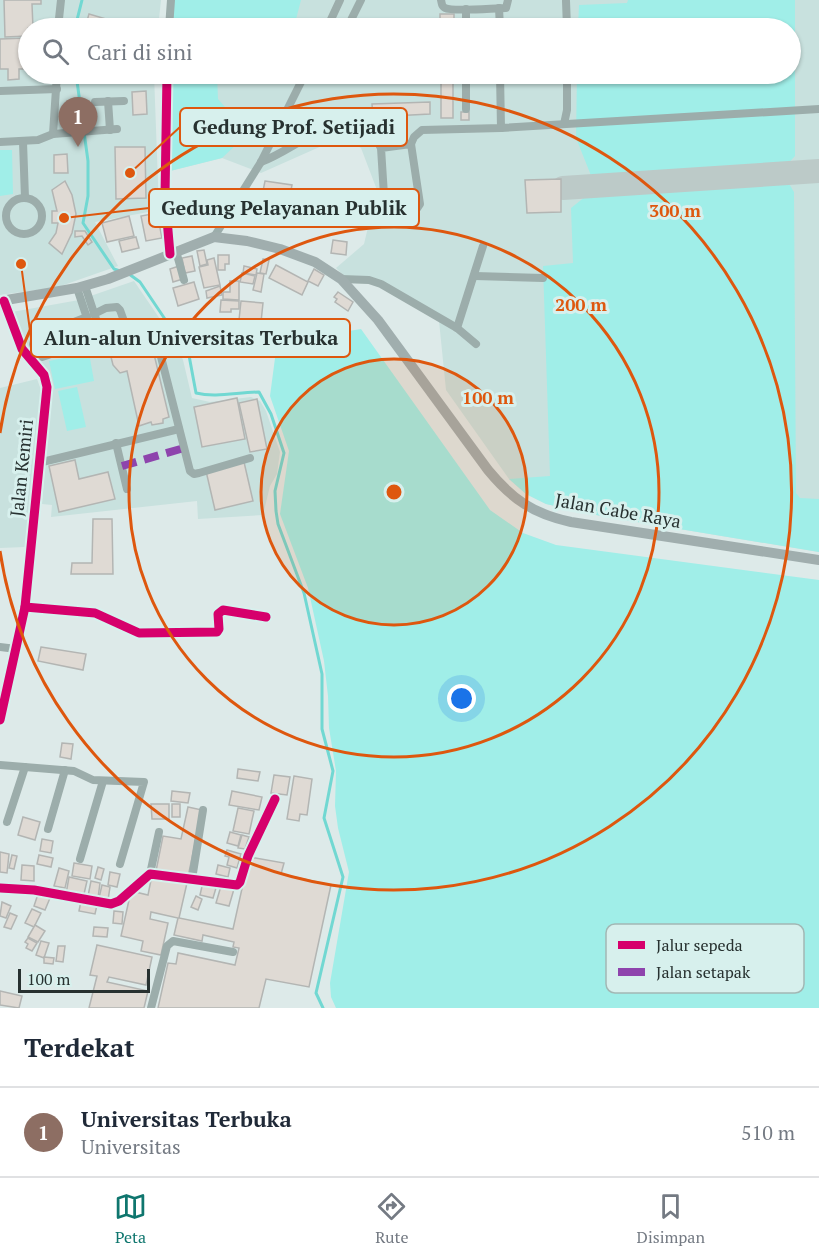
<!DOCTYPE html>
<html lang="id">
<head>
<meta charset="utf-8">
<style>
	:root { --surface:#fff; --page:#f6f6f7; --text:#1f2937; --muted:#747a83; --line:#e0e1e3; --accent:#0f766e }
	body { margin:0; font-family:"PT Serif",serif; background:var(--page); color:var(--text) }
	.scale { position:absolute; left:18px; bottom:15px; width:132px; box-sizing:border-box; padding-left:6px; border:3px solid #273130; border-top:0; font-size:16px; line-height:21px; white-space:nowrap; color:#273130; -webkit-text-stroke:4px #d7f0ed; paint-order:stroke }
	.you { position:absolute; left:462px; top:699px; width:21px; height:21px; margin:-15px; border:4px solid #fff; border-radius:50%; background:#1a73e8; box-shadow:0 0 0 9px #1a73e833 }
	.badge { display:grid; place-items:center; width:39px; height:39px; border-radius:50%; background:var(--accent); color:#fff; font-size:20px; font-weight:700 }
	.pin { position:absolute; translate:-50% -50px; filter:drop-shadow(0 2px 3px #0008) }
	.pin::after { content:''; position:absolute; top:32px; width:21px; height:18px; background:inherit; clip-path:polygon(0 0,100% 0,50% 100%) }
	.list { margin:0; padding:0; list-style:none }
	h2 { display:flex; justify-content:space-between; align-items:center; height:78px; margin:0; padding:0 24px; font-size:26px }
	h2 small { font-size:20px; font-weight:400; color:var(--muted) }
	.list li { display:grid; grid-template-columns:39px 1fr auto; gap:18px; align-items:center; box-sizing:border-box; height:90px; padding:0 24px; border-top:2px solid var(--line) }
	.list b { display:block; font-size:22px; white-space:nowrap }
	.list p { margin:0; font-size:20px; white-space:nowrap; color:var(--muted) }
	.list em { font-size:20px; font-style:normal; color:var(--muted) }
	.icon { flex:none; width:33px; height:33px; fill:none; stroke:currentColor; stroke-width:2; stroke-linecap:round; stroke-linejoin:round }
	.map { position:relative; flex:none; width:819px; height:1008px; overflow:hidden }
	.search { position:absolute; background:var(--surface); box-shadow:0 2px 4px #0004; left:18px; right:18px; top:18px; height:66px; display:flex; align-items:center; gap:15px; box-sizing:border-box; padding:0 21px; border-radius:33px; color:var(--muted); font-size:22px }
	.sheet { height:168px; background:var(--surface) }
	nav { display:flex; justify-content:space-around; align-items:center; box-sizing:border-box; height:84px; border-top:2px solid var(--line); background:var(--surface); font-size:16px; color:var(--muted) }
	nav a { display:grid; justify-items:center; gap:3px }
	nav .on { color:var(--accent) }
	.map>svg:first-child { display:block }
	.built { fill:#c8e1de }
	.green { fill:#a0eee8 }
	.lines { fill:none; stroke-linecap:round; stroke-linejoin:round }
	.stream { stroke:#71d8d2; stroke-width:3 }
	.taxiway { stroke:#bccac8; stroke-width:24 }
	.building { fill:#dfdad4; stroke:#b3b5b3; stroke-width:1.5 }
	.minor { stroke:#9cadab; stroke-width:8 }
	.major { stroke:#a0aeae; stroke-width:10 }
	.quiet { stroke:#8e44ad; stroke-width:8; stroke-dasharray:15 8; stroke-linecap:butt }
	.cycleway-casing { stroke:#d7f0ed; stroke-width:13 }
	.cycleway { stroke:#d6006c; stroke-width:9 }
	.ring { fill:none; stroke:#de570e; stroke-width:3 }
	.labels { text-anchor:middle; stroke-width:6; stroke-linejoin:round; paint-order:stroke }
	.street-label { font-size:18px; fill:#273130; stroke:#d7f0ed }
	.key { fill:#d7f0ed; stroke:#a2b7b4; stroke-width:1.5 }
	.key-label { font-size:16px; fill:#273130 }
	.centre { fill:#de570e; stroke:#d7f0ed; stroke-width:3 }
	.ring-label { font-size:18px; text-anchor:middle; font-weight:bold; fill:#de570e; stroke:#d7f0ed; stroke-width:6; stroke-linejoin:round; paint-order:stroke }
	.leader { fill:none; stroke:#de570e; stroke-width:2 }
	.callout-dot { fill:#de570e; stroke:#d7f0ed; stroke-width:2 }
	.callout { fill:#d7f0ed; stroke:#de570e; stroke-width:2 }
	.callout-label { font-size:20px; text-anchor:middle; font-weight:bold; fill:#273130 }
</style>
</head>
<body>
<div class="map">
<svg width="819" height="1008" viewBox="0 0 819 1008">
	<rect width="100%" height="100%" fill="#ddeae9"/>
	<g class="built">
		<polygon points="0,0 161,0 158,28 28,28 28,74 154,74 159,210 95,222 118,266 58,287 0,295"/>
		<polygon points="171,0 819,0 819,552 601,516 546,504 526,494 509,479 446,390 439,321 377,284 349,281 336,268 364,244 377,190 361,148 342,137 261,173 222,158 166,172 169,74 790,74 790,28 170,28"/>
		<polygon points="134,281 175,341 183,360 192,398 210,402 251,397 260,401 266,411 280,452 277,474 270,486 263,515 198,519 197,501 51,517 52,505 42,504 52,383 46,369 26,346 12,312 79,300"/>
		<polygon points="37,379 41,390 40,405 25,547 0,548 0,388"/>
	</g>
	<g class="green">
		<polygon points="171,0 301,0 294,27 290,28 170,28"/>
		<polygon points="628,0 795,0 795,156 785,167 592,178 576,138 577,74 790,74 790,28 578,28 579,5 627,3"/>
		<polygon points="169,74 217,74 218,99 239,123 241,140 222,158 166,172"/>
		<polygon points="0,150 12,150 13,194 0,196"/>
		<polygon points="788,182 794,192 796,493 800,498 819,499 819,552 601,516 546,504 526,494 509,479 550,476 543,266 573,263 571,208 586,196"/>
		<polygon points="361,329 490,510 523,533 556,545 819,580 819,1008 336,1008 331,997 330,983 349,872 338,828 335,806 336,771 329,728 328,696 324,661 308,588 280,514 289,451 270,396 277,343"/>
		<polygon points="89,353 94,381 55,389 49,361"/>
		<polygon points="77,387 86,427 67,431 58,391"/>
	</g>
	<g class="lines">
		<g class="stream">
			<polyline points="75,28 82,0"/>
			<polyline points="76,74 88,161 88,196 83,223 114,269 120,271"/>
			<path d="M129 274 140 282 175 334 188 350 196 393C216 398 238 392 259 392L271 414 284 453 275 491 276 511 278 524 304 593 322 674V729L333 771 324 818 343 877 316 993 323 1008"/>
		</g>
		<polyline class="taxiway" points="563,188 819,171"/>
	</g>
	<g class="building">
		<polygon points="4,0 41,0 41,4 32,4 33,28 28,28 28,36 5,37"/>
		<polygon points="89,14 106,19 103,28 85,28"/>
		<rect x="440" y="14" width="14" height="14"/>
		<polygon points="28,38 28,69 19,69 19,79 8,80 8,69 0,69 0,39"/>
		<rect x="441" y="74" width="12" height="44"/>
		<polygon points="146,91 147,114 133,115 132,92"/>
		<polygon points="430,102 430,114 373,117 372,104"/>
		<rect x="461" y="112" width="8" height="8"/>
		<polygon points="115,147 145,147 146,198 116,199"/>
		<polygon points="67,154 68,173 54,173 54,155"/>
		<polygon points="561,179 561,212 527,213 525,180"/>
		<polygon points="65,181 72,195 76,214 72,233 62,254 49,243 56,233 58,223 52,223 52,211 57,211 52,190"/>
		<polygon points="265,181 292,185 289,201 262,196"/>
		<polygon points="157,213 162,238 146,241 141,216"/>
		<polygon points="129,216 134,236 107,242 102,223"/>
		<polygon points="75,231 85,231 92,242 88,245 82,236 75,237"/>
		<polygon points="136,237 139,248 122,252 119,241"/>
		<polygon points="333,240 347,242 346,255 331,253"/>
		<polygon points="204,250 207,264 200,266 197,251"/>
		<polygon points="218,255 229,255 229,264 225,264 225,270 218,270"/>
		<polygon points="192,256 195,271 185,273 182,258"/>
		<polygon points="214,258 220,285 204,288 199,267 208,265 207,260"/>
		<polygon points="263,259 269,260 266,274 260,273"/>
		<polygon points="276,265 308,282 302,295 269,278"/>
		<polygon points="179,266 183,279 173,282 170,269"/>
		<polygon points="244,266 257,269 256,275 243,273"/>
		<polygon points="314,269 324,275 318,286 308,281"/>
		<polygon points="242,273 255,276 253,284 240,282"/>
		<polygon points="257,273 264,274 261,292 253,290"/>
		<polygon points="230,281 239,281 239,300 223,299 223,292 230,292"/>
		<polygon points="194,282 199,299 178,306 173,288"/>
		<polygon points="220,286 222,295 207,298 206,291"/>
		<polygon points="338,292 353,302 348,311 335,302 337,299 334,297"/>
		<polygon points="221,300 239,301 239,309 231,309 231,312 220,312"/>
		<polygon points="241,301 263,303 261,322 239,320"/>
		<polygon points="131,336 141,339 147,345 148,351 153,350 169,417 163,419 163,423 152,425 151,422 139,426 127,371 120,373 113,365 110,353 114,345 121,339"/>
		<polygon points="237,398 245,439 202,447 194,407"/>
		<polygon points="257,399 267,449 250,452 239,403"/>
		<polygon points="75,460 79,479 108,472 115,499 59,512 49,466"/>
		<polygon points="244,462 253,501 215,510 206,471"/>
		<polygon points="93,519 112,519 113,574 71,574 72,563 92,563"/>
		<polygon points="41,647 86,654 83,670 38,661"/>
		<polygon points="62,743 73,744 71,759 60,757"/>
		<polygon points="238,769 260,772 258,781 237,778"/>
		<polygon points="274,775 290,777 287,795 271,793"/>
		<polygon points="294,776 312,779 307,815 300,814 299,821 287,819"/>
		<polygon points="172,791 190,793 188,803 171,801"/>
		<polygon points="232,791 262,797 259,810 229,805"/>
		<polygon points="151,804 169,804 169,819 152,819"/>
		<rect x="172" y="804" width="8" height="13"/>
		<polygon points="188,807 202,810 188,877 156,871 163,836 181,839"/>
		<polygon points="238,808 254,811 249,834 233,831"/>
		<polygon points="23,817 40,822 35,840 18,835"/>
		<polygon points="230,832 241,835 238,846 227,843"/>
		<polygon points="242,835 249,837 245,849 238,848"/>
		<polygon points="42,839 53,841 51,853 40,851"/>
		<polygon points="227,850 241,854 237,868 227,865 229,857 225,856"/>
		<polygon points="0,852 9,854 7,873 0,872"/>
		<polygon points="12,855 17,856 14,869 9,868"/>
		<polygon points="39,855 53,858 51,867 37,864"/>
		<polygon points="249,857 284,863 281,874 331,885 309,987 266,979 259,1008 158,1008 168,963 176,964 178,953 235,965 239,948 233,947 234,942 203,935 202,941 174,935 178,918 151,912 150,919 168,923 161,955 141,951 143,941 121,936 131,891 148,895 152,875 187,883 179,918 233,929"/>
		<polygon points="74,863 92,866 90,879 72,876"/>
		<polygon points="22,865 34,866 34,881 21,880"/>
		<polygon points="218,865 230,868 228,877 216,874"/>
		<polygon points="98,867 104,869 101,880 95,878"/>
		<polygon points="59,868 69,871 65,888 54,886"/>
		<polygon points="110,872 120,874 117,887 108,885"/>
		<polygon points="69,877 87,881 84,894 74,892 73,896 66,894"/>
		<polygon points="91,881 100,883 98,898 88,896"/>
		<polygon points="203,882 216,888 213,898 200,895"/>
		<polygon points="102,885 110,887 108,900 99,898"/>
		<polygon points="221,886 234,889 229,906 216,903"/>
		<polygon points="38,894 50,898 45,910 34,906"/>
		<polygon points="196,896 202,899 198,910 191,907"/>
		<polygon points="81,901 97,905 95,914 79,911"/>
		<polygon points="2,902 11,906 6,918 0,916"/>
		<polygon points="32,909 41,913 34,927 25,923"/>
		<polygon points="114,911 123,912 122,924 113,923"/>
		<polygon points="10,913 17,916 11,929 4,927"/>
		<polygon points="35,925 45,931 38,942 28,937"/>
		<polygon points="94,927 108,928 107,937 93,936"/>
		<polygon points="28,938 37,943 32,951 26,948 28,944 25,942"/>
		<polygon points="41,941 49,943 44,958 36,955"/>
		<polygon points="97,945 152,957 146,985 109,977 107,982 148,991 144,1008 89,1008 97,976 90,975"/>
		<polygon points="58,946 65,946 63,962 56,961"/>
		<polygon points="44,957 54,958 53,964 44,963"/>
		<polygon points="0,991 22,996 19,1008 0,1005"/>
	</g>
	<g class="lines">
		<g class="minor">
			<path d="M441 0C442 3 441 6 445 8 453 12 494 8 506 8L508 0"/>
			<polyline points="566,1 567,28"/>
			<polyline points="499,8 500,28"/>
			<polyline points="466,9 466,28"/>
			<polyline points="58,28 61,0"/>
			<polyline points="169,28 171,0"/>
			<polyline points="327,28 340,0"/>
			<polyline points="347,28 361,0"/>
			<polyline points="167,74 165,196 170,254"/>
			<polyline points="466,74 466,109"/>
			<polyline points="500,74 501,128"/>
			<polyline points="0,91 57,89"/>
			<polyline points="108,101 110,130"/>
			<polyline points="95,102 124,101"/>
			<polyline points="564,124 567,110 567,74"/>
			<polyline points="53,134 117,129"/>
			<polyline points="0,142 38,140 53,134 57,74"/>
			<polyline points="23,142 25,198"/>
			<polyline points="411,144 414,137 422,130 501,128 819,109"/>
			<path d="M261 162C296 149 328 114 369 126L381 148 385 211 388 213 416 210 420 204 411 144 381 148"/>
			<circle cx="24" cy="216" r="18"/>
			<polyline points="214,237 261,162 305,74"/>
			<polyline points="176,251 184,280"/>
			<polyline points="475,276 543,278"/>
			<polyline points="341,279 369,280 381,284 457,328 476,344"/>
			<polyline points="85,286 102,337"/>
			<polyline points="77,288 94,339"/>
			<polyline points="94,314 106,308 117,307 120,310 128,332"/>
			<path d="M87 317 35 337 33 344 36 354 42 357C66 349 124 324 147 335 153 338 156 343 159 349L190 471 194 474 199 473 250 458"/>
			<polyline points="457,328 483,246"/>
			<polyline points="116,443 127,489"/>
			<polyline points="38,463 179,429"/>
			<polyline points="25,607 95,613 139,633 217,632 219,629 218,614 223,610 266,617"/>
			<polyline points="0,647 16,649"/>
			<polyline points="0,720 25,607 47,387 44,375 22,349 4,301"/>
			<polyline points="0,765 74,771 93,780 144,782 120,864"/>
			<polyline points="7,822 25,767"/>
			<polyline points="48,829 65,770"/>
			<polyline points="80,859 103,781"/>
			<polyline points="150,874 159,832"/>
			<polyline points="192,879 203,810"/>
			<polyline points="0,888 34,890 111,904 119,901 150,874 237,885 240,882 248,856 275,799"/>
			<polyline points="151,1008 167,946 173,941 233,952"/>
		</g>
		<path class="major" d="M0 301 77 288 108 279 214 237 247 241 280 249 315 262 341 279 378 320 488 470C512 499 533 514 571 522L819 560"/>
		<polyline class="quiet" points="122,466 184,448"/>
		<defs>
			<g id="cycleway">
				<polyline points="167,74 165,196 170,254"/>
				<polyline points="25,607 95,613 139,633 217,632 219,629 218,614 223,610 266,617"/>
				<polyline points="0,720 25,607 47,387 44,375 22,349 4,301"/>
				<polyline points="0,888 34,890 111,904 119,901 150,874 237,885 240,882 248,856 275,799"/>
			</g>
		</defs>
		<use href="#cycleway" class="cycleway-casing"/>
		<use href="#cycleway" class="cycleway"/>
	</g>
	<circle cx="394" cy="492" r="133" fill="#de570e" fill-opacity=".12"/>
	<g class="ring">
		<circle cx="394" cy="492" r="133"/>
		<circle cx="394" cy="492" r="265"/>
		<path d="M0 433A398 398 0 1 1 0 551"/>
	</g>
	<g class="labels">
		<g class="street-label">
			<text transform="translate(22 468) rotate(-84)" y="6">Jalan Kemiri</text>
			<text transform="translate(618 511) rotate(10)" y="6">Jalan Cabe Raya</text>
		</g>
	</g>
	<rect x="606" y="924" width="198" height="69" rx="9" class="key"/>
	<rect x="618" y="941" width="27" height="8" fill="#d6006c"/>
	<rect x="618" y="968" width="27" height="8" fill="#8e44ad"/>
	<g class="key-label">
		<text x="656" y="951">Jalur sepeda</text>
		<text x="656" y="978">Jalan setapak</text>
	</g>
	<circle cx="394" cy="492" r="9" class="centre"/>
	<g class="ring-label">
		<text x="675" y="217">300 m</text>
		<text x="581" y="311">200 m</text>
		<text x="488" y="404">100 m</text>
	</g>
	<path class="leader" d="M130 173L180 127M64 218L149 208M21 264L31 338"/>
	<g class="callout-dot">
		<circle cx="130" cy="173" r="6"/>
		<circle cx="64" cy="218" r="6"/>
		<circle cx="21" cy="264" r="6"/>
	</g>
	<g class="callout">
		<rect x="180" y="108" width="227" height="38" rx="6"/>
		<rect x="149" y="189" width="270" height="38" rx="6"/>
		<rect x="31" y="319" width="319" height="38" rx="6"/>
	</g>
	<g class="callout-label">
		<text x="294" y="134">Gedung Prof. Setijadi</text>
		<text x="284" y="215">Gedung Pelayanan Publik</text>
		<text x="191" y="345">Alun-alun Universitas Terbuka</text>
	</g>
</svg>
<div class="scale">100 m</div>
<div class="you"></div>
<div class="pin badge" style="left:78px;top:147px;background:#8d6e63">1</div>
<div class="search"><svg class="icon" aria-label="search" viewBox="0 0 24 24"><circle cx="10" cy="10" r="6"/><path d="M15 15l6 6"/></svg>Cari di sini</div>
</div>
<section class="sheet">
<h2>Terdekat<small></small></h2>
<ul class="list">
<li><span class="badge" style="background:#8d6e63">1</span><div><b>Universitas Terbuka</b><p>Universitas</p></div><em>510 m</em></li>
</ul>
</section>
<nav>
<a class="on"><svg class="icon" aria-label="map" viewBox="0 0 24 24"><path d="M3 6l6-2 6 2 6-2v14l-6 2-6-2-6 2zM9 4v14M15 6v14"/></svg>Peta</a>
<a><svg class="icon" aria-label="directions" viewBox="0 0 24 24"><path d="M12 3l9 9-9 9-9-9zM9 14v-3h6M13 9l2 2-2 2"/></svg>Rute</a>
<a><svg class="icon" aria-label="saved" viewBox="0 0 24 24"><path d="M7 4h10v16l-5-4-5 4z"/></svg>Disimpan</a>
</nav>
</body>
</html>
